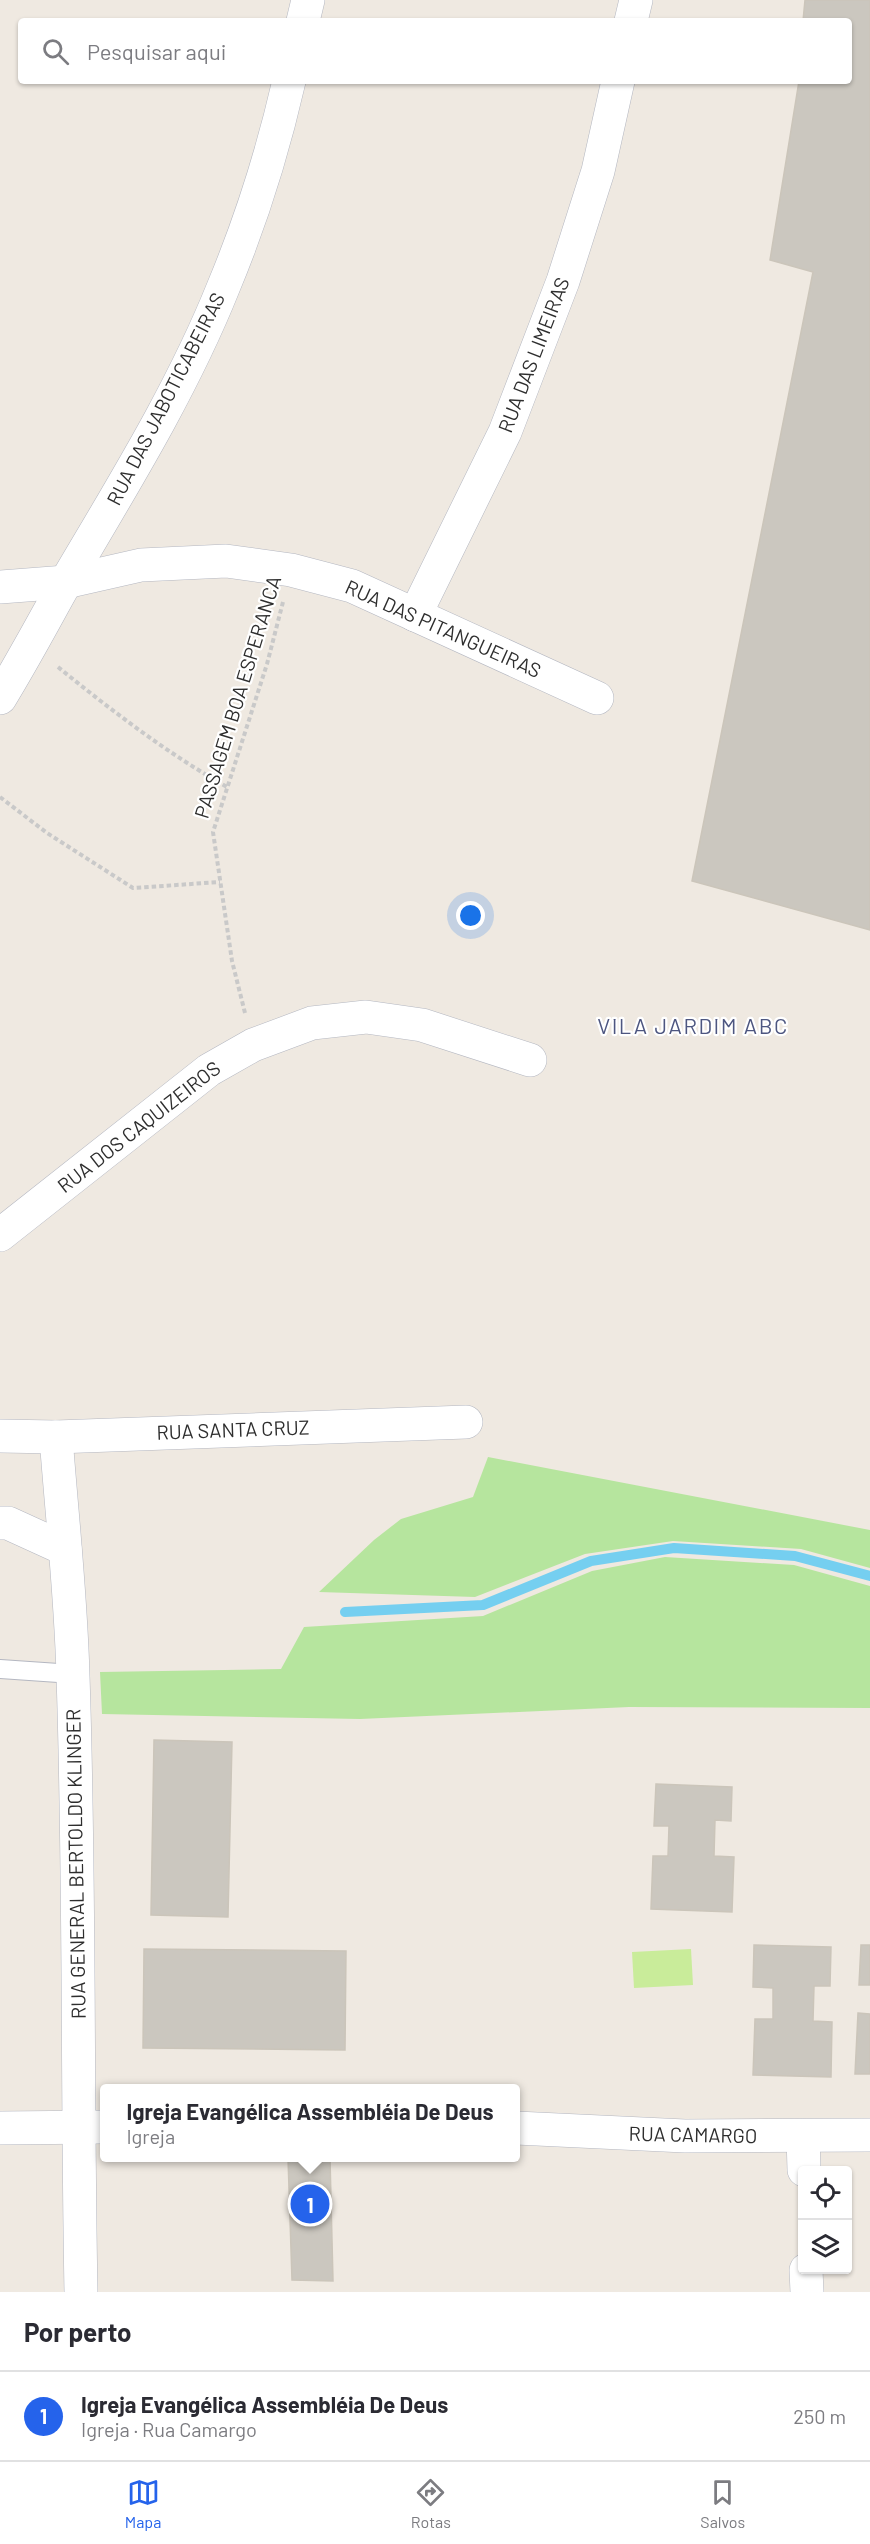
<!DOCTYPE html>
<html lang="pt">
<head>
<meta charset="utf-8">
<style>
	:root { --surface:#fff; --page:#f2f2f3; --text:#2b2b33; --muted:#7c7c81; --line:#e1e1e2; --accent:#2563eb }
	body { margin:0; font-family:Barlow,sans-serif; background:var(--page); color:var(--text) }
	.controls { position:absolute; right:18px; bottom:18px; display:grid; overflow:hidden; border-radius:6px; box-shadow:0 2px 4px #0004 }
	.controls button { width:54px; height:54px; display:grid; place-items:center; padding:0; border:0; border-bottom:2px solid var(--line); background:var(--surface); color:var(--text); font:30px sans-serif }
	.you { position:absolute; left:471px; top:916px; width:21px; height:21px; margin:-15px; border:4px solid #fff; border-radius:50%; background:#1a73e8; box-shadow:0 0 0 9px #1a73e833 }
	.badge { display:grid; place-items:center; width:39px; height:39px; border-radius:50%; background:var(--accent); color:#fff; font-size:20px; font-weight:700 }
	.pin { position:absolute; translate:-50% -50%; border:3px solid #fff; box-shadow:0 2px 6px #0006 }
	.popup { position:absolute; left:100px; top:2084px; width:420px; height:78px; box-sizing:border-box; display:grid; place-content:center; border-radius:6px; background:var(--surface); filter:drop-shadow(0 2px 4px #0005); font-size:20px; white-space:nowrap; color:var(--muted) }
	.popup b { font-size:22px; color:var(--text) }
	.popup::after { content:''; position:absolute; left:50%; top:100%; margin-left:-12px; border:12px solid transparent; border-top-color:var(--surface) }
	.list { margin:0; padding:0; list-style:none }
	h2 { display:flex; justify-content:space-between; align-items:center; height:78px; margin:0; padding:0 24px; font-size:26px }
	h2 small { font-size:20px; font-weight:400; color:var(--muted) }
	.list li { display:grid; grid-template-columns:39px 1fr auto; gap:18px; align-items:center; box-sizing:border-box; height:90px; padding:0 24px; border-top:2px solid var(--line) }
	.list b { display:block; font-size:22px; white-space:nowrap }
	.list p { margin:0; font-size:20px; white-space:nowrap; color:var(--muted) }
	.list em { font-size:20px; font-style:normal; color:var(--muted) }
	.icon { flex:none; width:33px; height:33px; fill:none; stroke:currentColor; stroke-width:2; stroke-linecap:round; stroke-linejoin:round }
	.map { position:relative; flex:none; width:870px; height:2292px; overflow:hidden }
	.search { position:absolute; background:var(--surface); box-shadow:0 2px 4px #0004; left:18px; right:18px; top:18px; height:66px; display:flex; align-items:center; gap:15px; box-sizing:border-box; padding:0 21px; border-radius:6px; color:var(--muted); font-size:22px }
	.sheet { height:168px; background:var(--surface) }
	nav { display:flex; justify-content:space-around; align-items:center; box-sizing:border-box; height:84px; border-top:2px solid var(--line); background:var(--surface); font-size:16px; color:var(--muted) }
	nav a { display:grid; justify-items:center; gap:3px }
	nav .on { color:var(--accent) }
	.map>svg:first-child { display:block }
	.green { fill:#b6e59e }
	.pitch { fill:#c9ec9a }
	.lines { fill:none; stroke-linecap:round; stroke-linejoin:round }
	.stream { stroke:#75cff0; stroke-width:10 }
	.building { fill:#cbc7bf; stroke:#cbc5ba; stroke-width:1.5 }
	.lane-casing { stroke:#b4b7c1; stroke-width:20 }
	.street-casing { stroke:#b4b7c1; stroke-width:34 }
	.path { stroke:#c9c9c9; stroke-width:4; stroke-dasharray:4.5 3; stroke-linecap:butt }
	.lane { stroke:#fff; stroke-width:18 }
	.street { stroke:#fff; stroke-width:33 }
	.labels { text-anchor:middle; stroke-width:4.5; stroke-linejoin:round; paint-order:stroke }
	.street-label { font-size:20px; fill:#2e2e2e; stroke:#fff }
	.quarter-label { font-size:22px; letter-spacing:1.5px; fill:#4d5680; stroke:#fff }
</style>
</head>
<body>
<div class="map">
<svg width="870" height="2292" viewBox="0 0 870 2292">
	<rect width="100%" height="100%" fill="#efe9e1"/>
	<g class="green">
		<polygon points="488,1457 870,1530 870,1568 801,1549 673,1541 585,1554 475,1597 319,1592 374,1540 401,1519 473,1497"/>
		<polygon points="665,1557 794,1565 870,1586 870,1708 629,1707 360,1719 102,1714 100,1672 281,1669 304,1627 483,1616 592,1571"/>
	</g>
	<polygon class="pitch" points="691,1949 693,1985 634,1988 632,1952"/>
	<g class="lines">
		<polyline class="stream" points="345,1612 483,1605 591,1561 674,1548 795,1556 870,1576"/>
	</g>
	<g class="building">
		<polygon points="805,0 870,0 870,930 692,881 813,272 770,260 799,81 849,81 849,21 803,21"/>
		<polygon points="154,1740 232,1742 228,1917 151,1915"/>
		<polygon points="656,1784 732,1787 731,1821 715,1820 714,1856 734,1857 732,1912 651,1909 653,1856 668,1856 669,1826 654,1826"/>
		<polygon points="754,1945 831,1947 830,1986 814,1986 813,2021 832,2022 831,2077 753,2075 755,2019 773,2019 773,1988 753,1987"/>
		<polygon points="861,1945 870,1945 870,1985 859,1985"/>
		<polygon points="144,1949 346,1951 345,2050 143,2048"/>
		<polygon points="858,2013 870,2014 870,2074 855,2074"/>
		<polygon points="288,2158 330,2158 333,2281 292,2280"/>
	</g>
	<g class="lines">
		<defs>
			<polyline id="lane" points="0,1669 73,1674"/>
			<g id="street">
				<polyline points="303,21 308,0"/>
				<polyline points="631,21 636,0"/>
				<polyline points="0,587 66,582 141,565 226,561 291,570 352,586 597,698"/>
				<polyline points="415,615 505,432 563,281 598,171 618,81"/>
				<path d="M0 698C24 659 45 619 67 580 123 485 182 390 223 288 251 221 273 151 289 81"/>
				<polyline points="0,1235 209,1070 253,1045 312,1023 366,1017 422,1025 530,1060"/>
				<polyline points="0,1436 56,1437 466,1422"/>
				<path d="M56 1437C62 1517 71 1596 73 1676 80 1882 77 2087 81 2292"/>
				<polyline points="0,1523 8,1523 65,1549"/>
				<polyline points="0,2128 104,2127"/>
				<polyline points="516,2128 685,2136 870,2135"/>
				<polyline points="803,2136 804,2170"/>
				<polyline points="806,2270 807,2292"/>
			</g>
		</defs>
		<use href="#lane" class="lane-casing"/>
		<use href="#street" class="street-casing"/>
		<g class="path">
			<path d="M58 667C112 711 167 753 227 787"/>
			<polyline points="0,797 47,833 133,888 220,882"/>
			<polyline points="245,1013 232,961 213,832 267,664 283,602"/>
		</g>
		<use href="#lane" class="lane"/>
		<use href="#street" class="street"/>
	</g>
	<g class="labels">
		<g class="street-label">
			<text transform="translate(534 355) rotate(-69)" y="7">RUA DAS LIMEIRAS</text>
			<text transform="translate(166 399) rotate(-63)" y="7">RUA DAS JABOTICABEIRAS</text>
			<text transform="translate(443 629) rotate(24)" y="7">RUA DAS PITANGUEIRAS</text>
			<text transform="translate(238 697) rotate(-73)" y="7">PASSAGEM BOA ESPERANCA</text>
			<text transform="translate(139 1127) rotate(-38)" y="7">RUA DOS CAQUIZEIROS</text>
			<text transform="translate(233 1430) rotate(-2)" y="7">RUA SANTA CRUZ</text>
			<text transform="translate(76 1864) rotate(-91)" y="7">RUA GENERAL BERTOLDO KLINGER</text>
			<text transform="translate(693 2135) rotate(1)" y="7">RUA CAMARGO</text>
		</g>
		<g class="quarter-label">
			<text x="693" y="1034">VILA JARDIM ABC</text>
		</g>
	</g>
</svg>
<div class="controls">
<button><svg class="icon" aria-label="locate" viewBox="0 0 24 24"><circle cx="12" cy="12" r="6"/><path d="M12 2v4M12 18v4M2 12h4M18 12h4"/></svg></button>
<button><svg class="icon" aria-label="layers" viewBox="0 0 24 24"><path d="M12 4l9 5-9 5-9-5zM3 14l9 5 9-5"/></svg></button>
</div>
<div class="you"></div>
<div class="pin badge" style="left:310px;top:2204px">1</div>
<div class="popup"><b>Igreja Evangélica Assembléia De Deus</b>Igreja</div>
<div class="search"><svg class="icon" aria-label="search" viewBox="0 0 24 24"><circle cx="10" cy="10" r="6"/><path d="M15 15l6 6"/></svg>Pesquisar aqui</div>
</div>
<section class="sheet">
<h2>Por perto<small></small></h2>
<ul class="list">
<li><span class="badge">1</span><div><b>Igreja Evangélica Assembléia De Deus</b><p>Igreja · Rua Camargo</p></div><em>250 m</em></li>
</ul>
</section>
<nav>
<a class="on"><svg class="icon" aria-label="map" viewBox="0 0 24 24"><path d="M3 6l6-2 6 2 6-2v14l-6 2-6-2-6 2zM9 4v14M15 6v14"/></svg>Mapa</a>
<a><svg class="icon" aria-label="directions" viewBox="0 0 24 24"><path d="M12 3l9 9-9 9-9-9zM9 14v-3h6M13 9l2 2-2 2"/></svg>Rotas</a>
<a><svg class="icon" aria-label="saved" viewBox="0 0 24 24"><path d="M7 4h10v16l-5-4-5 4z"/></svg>Salvos</a>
</nav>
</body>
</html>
